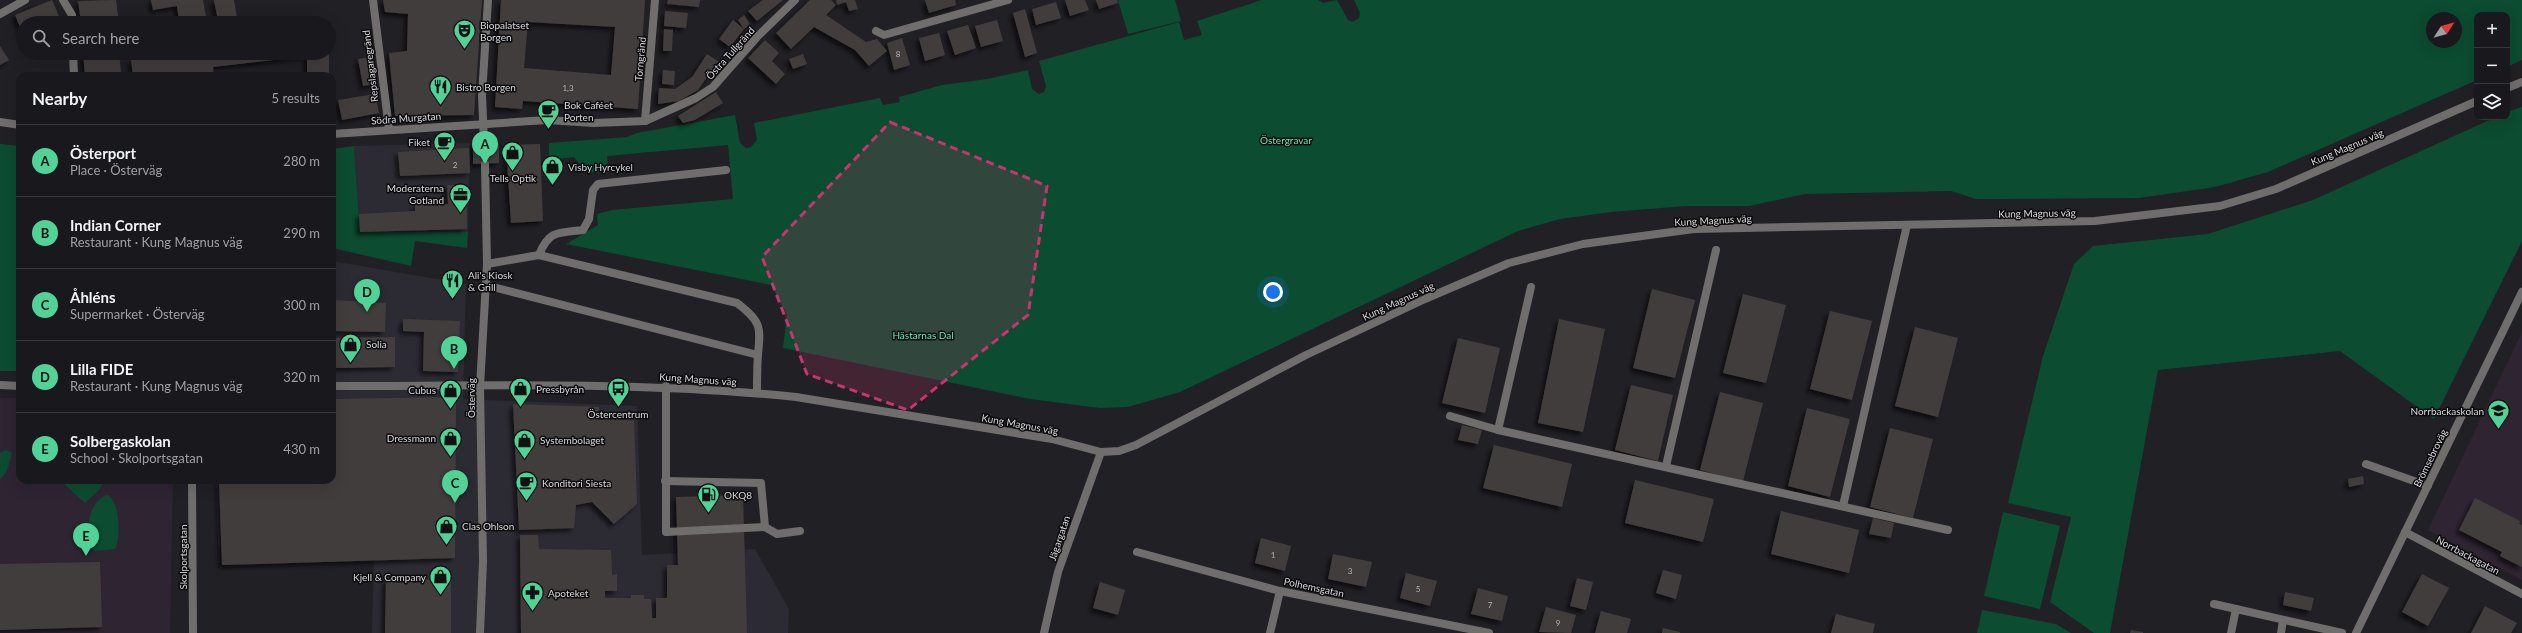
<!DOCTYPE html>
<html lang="en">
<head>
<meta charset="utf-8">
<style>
	:root { --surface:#19181c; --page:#222125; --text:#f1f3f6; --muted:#9fa0a3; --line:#37373b; --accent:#51d398 }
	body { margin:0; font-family:Lato,sans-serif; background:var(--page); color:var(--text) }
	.controls { position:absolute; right:12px; top:12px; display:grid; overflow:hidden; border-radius:8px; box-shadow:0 4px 16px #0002 }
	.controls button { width:36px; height:36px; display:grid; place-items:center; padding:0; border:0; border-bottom:1px solid var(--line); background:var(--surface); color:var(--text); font:20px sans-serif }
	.compass { position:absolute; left:2426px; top:12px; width:36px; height:36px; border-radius:50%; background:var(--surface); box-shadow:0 4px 16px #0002; rotate:54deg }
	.you { position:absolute; left:1273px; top:292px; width:14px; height:14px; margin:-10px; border:3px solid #fff; border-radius:50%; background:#1a73e8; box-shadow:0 0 0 6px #1a73e833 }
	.badge { display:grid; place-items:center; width:26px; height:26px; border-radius:50%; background:var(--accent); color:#111; font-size:13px; font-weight:700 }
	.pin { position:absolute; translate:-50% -33px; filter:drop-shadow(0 1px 2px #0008) }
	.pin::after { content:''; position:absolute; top:21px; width:14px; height:12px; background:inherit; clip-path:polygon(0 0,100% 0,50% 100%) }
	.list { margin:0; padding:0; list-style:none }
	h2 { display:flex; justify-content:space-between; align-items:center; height:52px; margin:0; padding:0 16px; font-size:17px }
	h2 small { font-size:13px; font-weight:400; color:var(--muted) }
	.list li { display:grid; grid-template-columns:26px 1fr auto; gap:12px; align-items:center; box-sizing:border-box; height:72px; padding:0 16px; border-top:1px solid var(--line) }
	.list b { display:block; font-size:15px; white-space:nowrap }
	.list p { margin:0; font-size:13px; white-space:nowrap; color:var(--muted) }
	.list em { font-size:13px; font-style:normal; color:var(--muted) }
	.icon { flex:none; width:22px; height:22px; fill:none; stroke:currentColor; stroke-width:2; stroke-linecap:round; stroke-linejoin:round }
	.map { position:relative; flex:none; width:2522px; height:633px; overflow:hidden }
	.search { position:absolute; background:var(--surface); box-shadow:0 4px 16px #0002; left:16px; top:16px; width:320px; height:44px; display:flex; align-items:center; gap:10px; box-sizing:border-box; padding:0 14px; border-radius:22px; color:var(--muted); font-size:15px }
	.panel { position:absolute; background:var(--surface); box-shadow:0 4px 16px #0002; left:16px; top:72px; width:320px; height:412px; border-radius:12px }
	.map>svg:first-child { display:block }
	.built { fill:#2c2a33 }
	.education { fill:#2f2432 }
	.green { fill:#0c4c31; fill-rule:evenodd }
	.building { fill:#433d3c; fill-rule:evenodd; filter:url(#shadow) }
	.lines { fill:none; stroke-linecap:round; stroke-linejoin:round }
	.minor-tunnel { stroke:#3d3c41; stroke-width:8; stroke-dasharray:8 4; stroke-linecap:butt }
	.service { stroke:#6f6e6c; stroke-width:8 }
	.minor { stroke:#6f6e6c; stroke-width:8 }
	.marked { fill:#c6356e; fill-opacity:0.2; stroke:#c6356e; stroke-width:3; stroke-dasharray:8 5; stroke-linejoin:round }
	.labels { text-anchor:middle; stroke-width:3; stroke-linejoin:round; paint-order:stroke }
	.number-label { font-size:8px; fill:#b5b3b5 }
	.poi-label { font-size:10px; fill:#dbdadd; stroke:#0b0a0c; text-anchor:start }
	.street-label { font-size:10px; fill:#dbdadd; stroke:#0b0a0c }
	.park-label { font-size:10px; fill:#6defb1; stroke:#0b0a0c }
</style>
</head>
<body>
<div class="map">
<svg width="2522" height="633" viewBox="0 0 2522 633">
	<defs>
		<filter id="shadow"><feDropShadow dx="-3.5" dy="3.5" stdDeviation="2" flood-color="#0009"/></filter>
	</defs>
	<rect width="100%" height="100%" fill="#212025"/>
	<g class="built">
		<polygon points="470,143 468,232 360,232 354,146"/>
		<polygon points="332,261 466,284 463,399 637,406 642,555 755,549 789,609 788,633 372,633 374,554 218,547 216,480 332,480"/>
	</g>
	<g class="education">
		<polygon points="2522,332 2522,580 2428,530"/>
		<polygon points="0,398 20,398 20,480 173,480 170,633 0,633"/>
	</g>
	<g class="green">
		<polygon points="1118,0 1175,0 1181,21 1128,34"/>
		<path d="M1262 0H1318L1323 3 1337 0 1348 20 1352 22 1359 18 1360 13 1354 0H2522V60L2507 67V15H2477V80L2268 172 2215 187 2139 198 1976 199 1951 191 1805 194 1749 206H1686L1611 212 1560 219 1518 231 1180 392 1128 407 1100 408 1030 399 783 348 787 314 771 285 566 244 598 225 597 214 612 210 733 199 728 145 607 156 609 173 586 172 574 157 549 160V143L627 137 637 133 735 115 740 143 746 148 751 147 757 140 754 123 880 98 883 105 900 102 899 97 942 85 987 79 1028 70 1032 89 1039 94 1044 92 1046 86 1039 61 1179 22 1184 40 1202 35 1197 21ZM2432 18H2456V42H2432Z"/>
		<polygon points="2522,107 2522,241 2434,419 2340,351 2158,370 2110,633 2094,633 2050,602 2071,517 2008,503 2043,356 2074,264 2093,246 2208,234 2313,200 2496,117 2507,117 2507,112"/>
		<polygon points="0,144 20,146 20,371 0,371"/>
		<polygon points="354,146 360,232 468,232 467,248 415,241 411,266 332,248 332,149"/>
		<polygon points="6,450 12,453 7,471 0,480 0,453"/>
		<polygon points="56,480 102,480 103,482 100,489 85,503 62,482"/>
		<path d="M107 495C120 500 121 539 115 549L95 551 91 549C87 530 86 504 107 495Z"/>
		<polygon points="2003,512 2060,526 2040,609 1984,596"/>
		<polygon points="1982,610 2056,624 2071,633 1977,633"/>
	</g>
	<g class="building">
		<polygon points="52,0 62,23 23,23 23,34 15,15"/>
		<polygon points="116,0 118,16 95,19 96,23 81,23 78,1"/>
		<polygon points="151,0 203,0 206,17 179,21 177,6 153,10"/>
		<polygon points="214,0 234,0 237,18 218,21"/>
		<polygon points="383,0 482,0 474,115 395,116 389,53 407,51 408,14 385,12"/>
		<path d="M501 0H645L638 109 523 101 522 109 495 107ZM528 22 615 27 611 75 524 68Z"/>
		<polygon points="668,0 700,0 699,7 667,4"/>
		<polygon points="763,0 783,0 757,21 748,11"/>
		<polygon points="810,0 831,0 836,5 826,15 866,42 877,39 887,51 869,66 855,50 814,27 791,49 776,33"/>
		<polygon points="836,0 855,0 858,9 849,11 846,2 837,5"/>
		<polygon points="925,0 955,0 956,5 929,13"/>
		<polygon points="1065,0 1085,0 1089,10 1070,16"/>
		<polygon points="1096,0 1117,0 1118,3 1099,9"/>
		<polygon points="1056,2 1061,18 1036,25 1032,9"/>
		<polygon points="1025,9 1037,53 1025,57 1013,13"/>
		<polygon points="665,11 688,13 686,28 664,26"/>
		<polygon points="744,15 750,24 744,29 738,20"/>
		<polygon points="733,20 744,29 730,47 719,39"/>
		<polygon points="997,20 1003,41 981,47 975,26"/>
		<polygon points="968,25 976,48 955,55 947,31"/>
		<polygon points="664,29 673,30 672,51 663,51"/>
		<polygon points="939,33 945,55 925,61 919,38"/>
		<polygon points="902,38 910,65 894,70 887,43"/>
		<polygon points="765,40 779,53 772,61 785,74 776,84 748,58"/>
		<polygon points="0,46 9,60 0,65"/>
		<polygon points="83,53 119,53 121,73 85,76"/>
		<polygon points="175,53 329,53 329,76 307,76 307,56 213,67 214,76 133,76 131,60"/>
		<polygon points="707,54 718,61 698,90 679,101 658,104 659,88 675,89 692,77"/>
		<polygon points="803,54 807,64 793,69 789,59"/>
		<polygon points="370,57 375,84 363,86 358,59"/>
		<polygon points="663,70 675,71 674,85 662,84"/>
		<polygon points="716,92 723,103 695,120 683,123 678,116"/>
		<polygon points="375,94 379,113 342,120 338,100"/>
		<polygon points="473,143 499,144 499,163 473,164"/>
		<polygon points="540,144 543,221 511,223 506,145"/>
		<polygon points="469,148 470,173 400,176 398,152"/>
		<polygon points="447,185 466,185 467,229 360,232 359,214 415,211 415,205 448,204"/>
		<polygon points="1652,289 1695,300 1675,378 1633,368"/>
		<polygon points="1743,294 1786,305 1766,383 1723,373"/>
		<polygon points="332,300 386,303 385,332 332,331"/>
		<polygon points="1830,311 1872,321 1852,400 1810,389"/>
		<polygon points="403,319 460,321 458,372 423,371 424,332 403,331"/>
		<polygon points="1559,319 1605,329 1583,432 1538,423"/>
		<polygon points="1915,327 1958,338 1938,417 1895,406"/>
		<polygon points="395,337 395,367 336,368 335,338"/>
		<polygon points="1458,338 1500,348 1485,413 1442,403"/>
		<polygon points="1631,385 1673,395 1658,461 1615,450"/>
		<polygon points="1720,392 1763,403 1743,481 1700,470"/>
		<polygon points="456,397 455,558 222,565 219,480 332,480 332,399"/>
		<polygon points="513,404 599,407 598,420 634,420 637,504 614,524 592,502 576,505 574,528 519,530"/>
		<polygon points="1807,408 1850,419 1830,497 1788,486"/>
		<polygon points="1462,425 1482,430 1478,444 1458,440"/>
		<polygon points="1890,428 1933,439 1913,518 1870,507"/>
		<polygon points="1494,445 1572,464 1562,507 1483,488"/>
		<polygon points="2363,476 2364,484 2349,487 2348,479"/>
		<polygon points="1635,480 1714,499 1703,542 1625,523"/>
		<polygon points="743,495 747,633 521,633 520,535 538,535 539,549 611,550 612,575 617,574 617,591 605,591 605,598 631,598 631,595 644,595 644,599 651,599 652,618 656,618 656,598 667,598 667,565 678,565 676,497"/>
		<polygon points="2475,498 2520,521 2519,524 2522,525 2522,567 2500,556 2502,552 2459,530"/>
		<polygon points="1781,511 1859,530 1849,573 1771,554"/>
		<polygon points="1873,518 1894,523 1891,538 1869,534"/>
		<polygon points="1261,538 1291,546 1285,571 1255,563"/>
		<polygon points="1333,554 1372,562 1366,587 1328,579"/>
		<polygon points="100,562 102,627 0,630 0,564"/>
		<polygon points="1663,570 1682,575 1676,599 1656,593"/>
		<polygon points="1406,573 1437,581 1430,606 1400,598"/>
		<polygon points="2422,574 2449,588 2428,626 2402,612"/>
		<polygon points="1577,578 1593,582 1586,610 1570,606"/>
		<polygon points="386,579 451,580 451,633 385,633"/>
		<polygon points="1100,582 1125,590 1118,615 1093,608"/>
		<polygon points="1478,588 1508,596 1502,621 1471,614"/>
		<polygon points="2285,592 2314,598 2311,611 2283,605"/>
		<polygon points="2485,606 2517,623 2511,633 2471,633"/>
		<polygon points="1546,607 1576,615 1571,633 1539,632"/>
		<polygon points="1601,611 1631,619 1627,633 1595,633"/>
		<polygon points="1836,614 1875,624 1873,633 1831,633"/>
		<polygon points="1663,628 1680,632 1680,633 1662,633"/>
		<polygon points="2131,630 2143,632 2143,633 2130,633"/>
	</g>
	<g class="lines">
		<polyline class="minor-tunnel" points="484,143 485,164"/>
		<g class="service">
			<path d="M539 255C549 230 558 233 583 230L589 219 593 190 598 184 726 170"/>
			<path d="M487 264 539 255 737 303C761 321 761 327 758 354 757 367 757 380 757 393"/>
			<polyline points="485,285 758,355"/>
			<polyline points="666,386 666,532 765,527 777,534 800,531"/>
			<polyline points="1450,416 1498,430 1948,530"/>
			<polyline points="1498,430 1531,287"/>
			<polyline points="2366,464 2428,486"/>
			<polyline points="1666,466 1716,250"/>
			<polyline points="665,481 761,483 765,527"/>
			<polyline points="1843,506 1907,225"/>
			<polyline points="2214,604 2342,633"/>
			<polyline points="2231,633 2236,609"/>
			<polyline points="2281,633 2283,620"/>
		</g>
		<g class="minor">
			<polyline points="63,0 72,15 72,23"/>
			<polyline points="373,0 389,129"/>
			<polyline points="0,14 25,0"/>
			<polyline points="876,31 884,35 1008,0"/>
			<polyline points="73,53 74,76"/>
			<polyline points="2507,88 2522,82"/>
			<polyline points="645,121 655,0"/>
			<polyline points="0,122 20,125"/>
			<polyline points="332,134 547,120 594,123 645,121 696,98 713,87 757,37 795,0"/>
			<polyline points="484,143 482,95 488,0"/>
			<polyline points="0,385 20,386"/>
			<path d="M332 386C487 386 642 381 796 397L1052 439 1101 452 1119 451 1136 445 1306 355 1425 299 1509 263 1583 244 1694 229 2095 221 2220 206 2276 189 2477 101"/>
			<polyline points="192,480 193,633"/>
			<polyline points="2405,532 2522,594"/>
			<polyline points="1137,552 1280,591 1489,633"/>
			<polyline points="480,633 483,561 480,386 487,264 485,164"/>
			<polyline points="1044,633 1058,572 1101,452"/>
			<polyline points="1270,633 1280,591"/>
			<polyline points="2356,633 2522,292"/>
		</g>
	</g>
	<path class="marked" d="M890 122 1047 186 1028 315 908 410 807 374 762 257Z"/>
	<defs>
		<symbol id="theatre-pin" viewBox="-11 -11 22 30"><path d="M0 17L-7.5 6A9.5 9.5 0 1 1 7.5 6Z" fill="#51d398" stroke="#0b0a0c"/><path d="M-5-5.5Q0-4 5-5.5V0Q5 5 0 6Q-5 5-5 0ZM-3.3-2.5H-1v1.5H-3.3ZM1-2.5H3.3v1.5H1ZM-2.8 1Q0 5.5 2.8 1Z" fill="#111"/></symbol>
		<symbol id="restaurant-pin" viewBox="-11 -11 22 30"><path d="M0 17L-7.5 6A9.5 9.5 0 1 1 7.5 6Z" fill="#51d398" stroke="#0b0a0c"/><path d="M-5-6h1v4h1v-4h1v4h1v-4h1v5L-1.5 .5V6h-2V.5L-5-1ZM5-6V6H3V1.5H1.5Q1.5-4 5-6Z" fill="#111"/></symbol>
		<symbol id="cafe-pin" viewBox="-11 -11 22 30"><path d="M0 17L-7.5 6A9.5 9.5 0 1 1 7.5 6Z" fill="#51d398" stroke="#0b0a0c"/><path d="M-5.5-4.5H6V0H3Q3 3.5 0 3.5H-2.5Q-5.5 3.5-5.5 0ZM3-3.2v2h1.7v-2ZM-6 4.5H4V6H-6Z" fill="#111"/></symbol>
		<symbol id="shop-pin" viewBox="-11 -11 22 30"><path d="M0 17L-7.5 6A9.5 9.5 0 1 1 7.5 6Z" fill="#51d398" stroke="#0b0a0c"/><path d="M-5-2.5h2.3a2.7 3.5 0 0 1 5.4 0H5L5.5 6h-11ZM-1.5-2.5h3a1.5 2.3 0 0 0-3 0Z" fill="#111"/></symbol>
		<symbol id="office-pin" viewBox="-11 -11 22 30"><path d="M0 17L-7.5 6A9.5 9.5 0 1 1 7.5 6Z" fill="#51d398" stroke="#0b0a0c"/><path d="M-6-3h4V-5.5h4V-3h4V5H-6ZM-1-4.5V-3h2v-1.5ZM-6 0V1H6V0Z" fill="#111"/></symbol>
		<symbol id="bus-pin" viewBox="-11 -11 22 30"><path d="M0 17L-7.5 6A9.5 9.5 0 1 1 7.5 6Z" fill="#51d398" stroke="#0b0a0c"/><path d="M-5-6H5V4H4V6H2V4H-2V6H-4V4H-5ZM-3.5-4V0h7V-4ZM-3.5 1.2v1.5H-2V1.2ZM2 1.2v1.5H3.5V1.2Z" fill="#111"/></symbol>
		<symbol id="school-pin" viewBox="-11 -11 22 30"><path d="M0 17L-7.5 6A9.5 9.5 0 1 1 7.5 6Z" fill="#51d398" stroke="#0b0a0c"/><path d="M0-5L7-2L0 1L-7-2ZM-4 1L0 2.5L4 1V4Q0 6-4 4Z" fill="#111"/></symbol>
		<symbol id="fuel-pin" viewBox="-11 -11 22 30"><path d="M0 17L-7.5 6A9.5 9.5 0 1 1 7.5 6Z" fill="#51d398" stroke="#0b0a0c"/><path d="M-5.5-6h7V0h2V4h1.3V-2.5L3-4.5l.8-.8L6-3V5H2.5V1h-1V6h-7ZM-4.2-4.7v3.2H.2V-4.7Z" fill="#111"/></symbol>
		<symbol id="pharmacy-pin" viewBox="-11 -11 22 30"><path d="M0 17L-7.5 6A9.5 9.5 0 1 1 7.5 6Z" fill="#51d398" stroke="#0b0a0c"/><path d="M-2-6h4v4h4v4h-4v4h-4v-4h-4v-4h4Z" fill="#111"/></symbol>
	</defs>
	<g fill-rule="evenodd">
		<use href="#theatre-pin" x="452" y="18" width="25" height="34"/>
		<use href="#restaurant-pin" x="428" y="74" width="25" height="34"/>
		<use href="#cafe-pin" x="536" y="98" width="25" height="34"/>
		<use href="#cafe-pin" x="432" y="130" width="25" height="34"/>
		<use href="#shop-pin" x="500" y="140" width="25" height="34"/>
		<use href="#shop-pin" x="540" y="154" width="25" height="34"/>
		<use href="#office-pin" x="448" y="182" width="25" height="34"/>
		<use href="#restaurant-pin" x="440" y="268" width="25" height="34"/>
		<use href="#shop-pin" x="338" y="332" width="25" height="34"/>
		<use href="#bus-pin" x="606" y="376" width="25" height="34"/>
		<use href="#shop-pin" x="508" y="376" width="25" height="34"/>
		<use href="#shop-pin" x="438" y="378" width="25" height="34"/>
		<use href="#school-pin" x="2486" y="398" width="25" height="34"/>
		<use href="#shop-pin" x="438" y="426" width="25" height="34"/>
		<use href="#shop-pin" x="512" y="428" width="25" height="34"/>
		<use href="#cafe-pin" x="514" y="470" width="25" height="34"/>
		<use href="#fuel-pin" x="696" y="482" width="25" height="34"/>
		<use href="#shop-pin" x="434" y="514" width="25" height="34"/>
		<use href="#shop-pin" x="428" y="564" width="25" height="34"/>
		<use href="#pharmacy-pin" x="520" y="580" width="25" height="34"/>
	</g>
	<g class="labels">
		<g class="number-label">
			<text x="898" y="57">8</text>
			<text x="568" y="91">1,3</text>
			<text x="455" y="168">2</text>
			<text x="1273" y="558">1</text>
			<text x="1350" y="574">3</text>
			<text x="1418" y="592">5</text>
			<text x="1490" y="608">7</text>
			<text x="1558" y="626">9</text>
		</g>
		<g class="poi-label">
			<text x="480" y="29">Biopalatset<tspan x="480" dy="12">Borgen</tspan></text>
			<text x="456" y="91">Bistro Borgen</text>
			<text x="564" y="109">Bok Caféet<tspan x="564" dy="12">Porten</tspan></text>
			<text x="430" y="146" text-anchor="end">Fiket</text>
			<text x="568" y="171">Visby Hyrcykel</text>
			<text x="513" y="182" text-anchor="middle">Tells Optik</text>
			<text x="444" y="192" text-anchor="end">Moderaterna<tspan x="444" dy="12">Gotland</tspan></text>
			<text x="468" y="279">Ali's Kiosk<tspan x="468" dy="12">&amp; Grill</tspan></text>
			<text x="366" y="348">Solia</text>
			<text x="536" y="393">Pressbyrån</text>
			<text x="436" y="394" text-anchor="end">Cubus</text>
			<text x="2484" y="415" text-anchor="end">Norrbackaskolan</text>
			<text x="618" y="418" text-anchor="middle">Östercentrum</text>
			<text x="436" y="442" text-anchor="end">Dressmann</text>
			<text x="540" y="444">Systembolaget</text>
			<text x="542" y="487">Konditori Siesta</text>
			<text x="724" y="499">OKQ8</text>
			<text x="462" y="530">Clas Ohlson</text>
			<text x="426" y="581" text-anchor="end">Kjell &amp; Company</text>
			<text x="548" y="597">Apoteket</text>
		</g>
		<g class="street-label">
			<text transform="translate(730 53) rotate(-48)" y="4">Östra Tullgränd</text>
			<text transform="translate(640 59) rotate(-85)" y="4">Torngränd</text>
			<text transform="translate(370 66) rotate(-97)" y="4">Repslagaregränd</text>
			<text transform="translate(406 118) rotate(-4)" y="4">Södra Murgatan</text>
			<text transform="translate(2347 147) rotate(-23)" y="4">Kung Magnus väg</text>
			<text transform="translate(2037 213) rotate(-1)" y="4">Kung Magnus väg</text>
			<text transform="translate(1713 220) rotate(-3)" y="4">Kung Magnus väg</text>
			<text transform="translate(1398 301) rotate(-25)" y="4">Kung Magnus väg</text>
			<text transform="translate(698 379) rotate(4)" y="4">Kung Magnus väg</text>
			<text transform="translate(471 398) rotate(-90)" y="4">Österväg</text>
			<text transform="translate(1020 424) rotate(10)" y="4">Kung Magnus väg</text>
			<text transform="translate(2430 458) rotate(-64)" y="4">Brömsebroväg</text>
			<text transform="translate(1059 538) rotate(-71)" y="4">Jägargatan</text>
			<text transform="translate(2468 555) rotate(28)" y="4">Norrbackagatan</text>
			<text transform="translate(183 557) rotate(-90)" y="4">Skolportsgatan</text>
			<text transform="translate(1314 587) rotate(12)" y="4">Polhemsgatan</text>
		</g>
		<g class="park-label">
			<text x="1286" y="144">Östergravar</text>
			<text x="923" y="339">Hästarnas Dal</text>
		</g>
	</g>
</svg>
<div class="controls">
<button>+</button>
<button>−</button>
<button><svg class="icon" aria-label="layers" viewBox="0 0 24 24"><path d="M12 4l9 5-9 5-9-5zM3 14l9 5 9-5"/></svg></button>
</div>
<svg class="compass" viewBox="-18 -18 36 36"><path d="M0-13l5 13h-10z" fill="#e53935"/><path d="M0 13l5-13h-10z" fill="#9fa0a3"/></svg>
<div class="you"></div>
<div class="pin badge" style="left:485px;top:164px">A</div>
<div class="pin badge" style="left:454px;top:369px">B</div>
<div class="pin badge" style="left:455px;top:503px">C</div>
<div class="pin badge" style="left:367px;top:312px">D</div>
<div class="pin badge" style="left:86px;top:556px">E</div>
<div class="search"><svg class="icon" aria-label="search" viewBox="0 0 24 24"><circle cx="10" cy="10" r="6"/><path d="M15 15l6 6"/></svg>Search here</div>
<section class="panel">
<h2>Nearby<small>5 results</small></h2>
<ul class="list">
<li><span class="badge">A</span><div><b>Österport</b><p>Place · Österväg</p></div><em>280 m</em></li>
<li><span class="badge">B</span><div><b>Indian Corner</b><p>Restaurant · Kung Magnus väg</p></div><em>290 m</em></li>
<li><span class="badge">C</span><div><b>Åhléns</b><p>Supermarket · Österväg</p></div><em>300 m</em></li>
<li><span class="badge">D</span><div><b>Lilla FIDE</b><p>Restaurant · Kung Magnus väg</p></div><em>320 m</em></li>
<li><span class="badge">E</span><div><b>Solbergaskolan</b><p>School · Skolportsgatan</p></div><em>430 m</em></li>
</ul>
</section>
</div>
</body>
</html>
